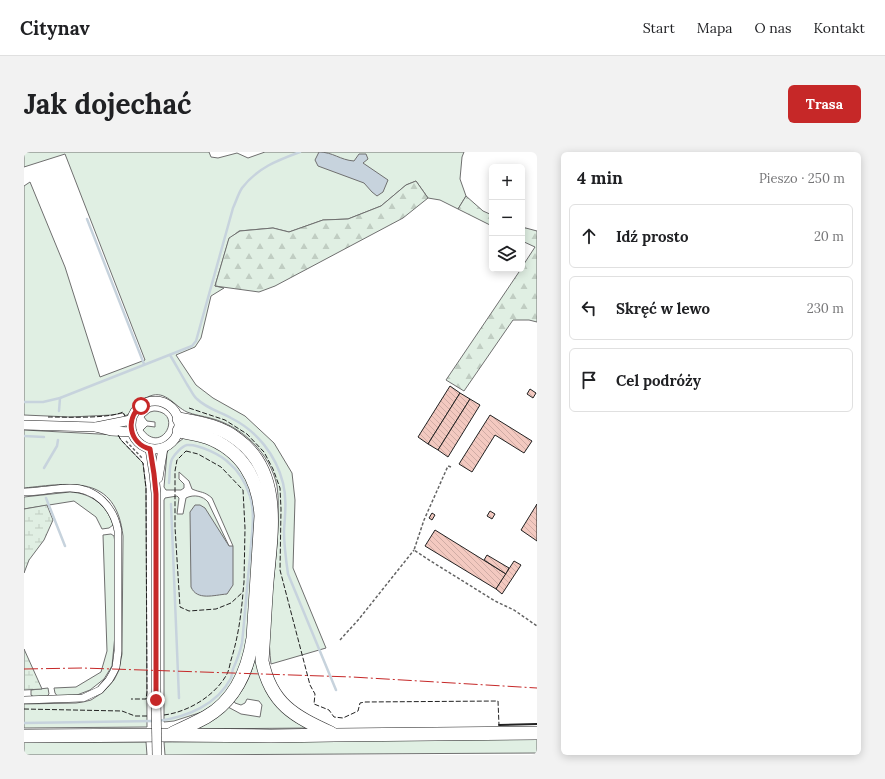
<!DOCTYPE html>
<html lang="pl">
<head>
<meta charset="utf-8">
<style>
	:root { --surface:#fff; --page:#f2f2f2; --text:#202124; --muted:#757577; --line:#e0e0e0; --accent:#c62828 }
	body { margin:0; font-family:Lora,serif; background:var(--page); color:var(--text) }
	.controls { position:absolute; right:12px; top:12px; display:grid; overflow:hidden; border-radius:6px; box-shadow:0 2px 10px #0003 }
	.controls button { width:36px; height:36px; display:grid; place-items:center; padding:0; border:0; border-bottom:1px solid var(--line); background:var(--surface); color:var(--text); font:20px sans-serif }
	.stop { position:absolute; width:12px; height:12px; margin:-9px; border:3px solid #c62828; border-radius:50%; background:#fff }
	.stop.end { background:#c62828; border-color:#fff; box-shadow:0 1px 4px #0008 }
	.list { margin:0; padding:0; list-style:none }
	h2 { display:flex; justify-content:space-between; align-items:center; height:52px; margin:0; padding:0 16px; font-size:17px }
	h2 small { font-size:13px; font-weight:400; color:var(--muted) }
	.list li { display:grid; grid-template-columns:26px 1fr auto; gap:12px; align-items:center; box-sizing:border-box; height:64px; margin:0 8px 8px; padding:0 8px; border:1px solid var(--line); border-radius:6px }
	.list b { display:block; font-size:15px; white-space:nowrap }
	.list em { font-size:13px; font-style:normal; color:var(--muted) }
	.icon { flex:none; width:22px; height:22px; fill:none; stroke:currentColor; stroke-width:2; stroke-linecap:round; stroke-linejoin:round }
	.map { position:relative; flex:none; width:513px; height:603px; overflow:hidden; border-radius:6px }
	header { display:flex; align-items:center; gap:24px; box-sizing:border-box; height:56px; padding:0 20px; background:var(--surface); border-bottom:1px solid var(--line) }
	header strong { font-size:19px }
	nav { display:flex; gap:22px; margin-inline-start:auto; font-size:14px }
	.intro { display:flex; align-items:center; justify-content:space-between; box-sizing:border-box; height:96px; padding:0 24px }
	h1 { margin:0; font-size:28px }
	.button { padding:10px 18px; border-radius:6px; background:var(--accent); color:#fff; font-size:14px; font-weight:700 }
	main { display:flex; gap:24px; padding:0 24px }
	aside { flex:1; background:var(--surface); border-radius:6px; box-shadow:0 2px 10px #0003 }
	.map>svg:first-child { display:block }
	.grass { fill:#e0efe3; stroke:#6f6f6f }
	.forest { fill:url(#forest-firs); stroke:#6f6f6f }
	.wetland { fill:url(#wetland-marsh); stroke:#6f6f6f }
	.water { fill:#c7d3dd; stroke:#6f6f6f }
	.lines { fill:none; stroke-linecap:round; stroke-linejoin:round }
	.stream { stroke:#c7d3dd; stroke-width:2.5 }
	.building { fill:url(#building-back-hatch); stroke:#222 }
	.minor-casing { stroke:#222; stroke-width:8 }
	.tertiary-casing { stroke:#222; stroke-width:10 }
	.motorway-casing { stroke:#222; stroke-width:14 }
	.path { stroke:#646464; stroke-width:1.5; stroke-dasharray:3 2; stroke-linecap:butt }
	.minor { stroke:#fff; stroke-width:7 }
	.tertiary { stroke:#fff; stroke-width:9 }
	.motorway { stroke:#fff; stroke-width:13 }
	.tertiary-bridge-casing { stroke:#222; stroke-width:10; stroke-linecap:butt }
	.tertiary-bridge { stroke:#fff; stroke-width:9 }
	.fence { stroke:#222; stroke-width:1; stroke-dasharray:5 2; stroke-linecap:butt }
	.wall { stroke:#222; stroke-width:2 }
	.power { stroke:#c62828; stroke-width:1; stroke-dasharray:14 3 2 3; stroke-linecap:butt }
	.route { stroke:#c62828; stroke-width:5 }
</style>
</head>
<body>
<header>
<strong>Citynav</strong>
<nav><a>Start</a><a>Mapa</a><a>O nas</a><a>Kontakt</a></nav>
</header>
<div class="intro"><h1>Jak dojechać</h1><a class="button">Trasa</a></div>
<main>
<div class="map">
<svg width="513" height="603" viewBox="0 0 513 603">
	<defs>
		<pattern id="forest-firs" width="22" height="20" patternUnits="userSpaceOnUse"><rect width="22" height="20" fill="#e0efe3"/><path d="M5 1l3.5 6h-7zM16 11l3.5 6h-7z" fill="#c0cdc2"/></pattern>
		<pattern id="wetland-marsh" width="20" height="14" patternUnits="userSpaceOnUse"><rect width="20" height="14" fill="#e0efe3"/><path d="M1 5h8M5 5V1M11 12h8M15 12V8" fill="none" stroke="#c0cdc2"/></pattern>
		<pattern id="building-back-hatch" width="6" height="6" patternUnits="userSpaceOnUse"><rect width="6" height="6" fill="#f3c9c0"/><path d="M-1 5l2 2M0 0l6 6M5-1l2 2" fill="none" stroke="#d0aca5"/></pattern>
	</defs>
	<rect width="100%" height="100%" fill="#fff"/>
	<g class="grass">
		<path d="M0 0H185L187 5 194 6 213 1 224 6 241 0H440L438 5 436 27 442 44 434 57 416 48 404 46 392 29 382 33 357 54 324 67 299 68 265 80 249 76 215 79 205 87 191 134 200 136 187 144 177 186 171 195 152 203 172 233 189 246 221 264 250 291 268 321 271 348 269 416 302 496 247 512C241 466 253 419 254 373 254 360 255 346 253 334 246 301 218 274 186 266 179 264 170 263 163 260 150 254 142 238 126 244 113 248 111 260 101 264L99 261 88 263 46 265 0 263V34L6 30 41 115 76 225 121 208 41 2 0 15Z"/>
		<path d="M130 259C160 260 138 303 119 278L123 274 131 275V270L123 269 120 265 126 260Z"/>
		<path d="M0 278 94 283 97 288 119 311 122 336 123 575 0 576V552L52 551 59 550 67 548 78 541 90 528 95 518 98 502 99 384C92 322 47 331 0 336Z"/>
		<path d="M160 286H174L208 304 231 343 225 485 217 518 200 543 191 552 178 560 150 569 140 570V348L141 346 153 344 155 346 153 362H159L162 346C170 342 179 344 184 350L205 394 167 435 209 394 188 346C180 339 177 341 168 337L165 329 155 320V327L160 332V336L157 338H142L140 335 143 301 144 298Z"/>
		<path d="M46 340C67 341 83 353 89 373L85 376 78 377 72 365 50 349 0 357V345Z"/>
		<polygon points="87,382 90,384 92,399 91,483 88,514 80,527 66,538 53,543 34,545 31,541 30,536 52,535 77,520 83,499 79,383"/>
		<path d="M235 476 236 515 287 576 172 577 204 555 217 562 236 565 238 553 235 549 223 547 221 551 217 553 211 551 210 549C230 525 232 505 235 476Z"/>
		<polygon points="24,536 25,542 22,545 10,545 7,543 7,538"/>
		<polygon points="513,587 513,601 141,603 140,590"/>
		<polygon points="0,590 122,590 123,603 0,603"/>
	</g>
	<g class="forest">
		<polygon points="392,29 404,46 379,66 251,134 235,140 191,134 205,86 216,79 249,76 265,80 299,68 324,67 357,54 382,33"/>
		<polygon points="442,44 459,59 468,63 468,74 434,57"/>
		<polygon points="498,75 513,79 513,170 505,168 489,168 440,239 422,228 497,117 498,117 498,115 511,95 498,89"/>
	</g>
	<g class="wetland">
		<polygon points="23,353 29,368 20,388 5,408 0,421 0,357"/>
		<polygon points="0,497 18,537 0,538"/>
	</g>
	<g class="water">
		<path d="M295 0C309 0 316 8 330 9L335 2H342L344 7 339 11 364 28 359 40 353 44 348 40 340 31 294 14 291 8Z"/>
		<path d="M171 353H176L181 356 205 394H209V433L203 442C190 443 173 449 167 435L166 360Z"/>
	</g>
	<g class="lines">
		<g class="stream">
			<polyline points="63,67 120,212"/>
			<path d="M146 203C152 213 158 224 164 234 167 238 169 244 173 247 182 256 196 260 207 266 233 279 252 303 259 331 263 347 261 363 260 379 260 394 262 408 264 422L312 538"/>
			<path d="M0 250H19L36 246 168 194 172 189 209 56C212 50 214 42 218 36 233 16 254 8 276 0"/>
			<polyline points="35,259 36,246"/>
			<polyline points="0,284 20,285"/>
			<polyline points="20,316 33,294 34,288"/>
			<polyline points="22,346 41,394"/>
			<polyline points="147,352 155,546"/>
			<path d="M134 569C163 565 193 553 207 526 208 523 208 520 209 517 213 508 216 500 218 491 221 462 223 434 226 405 227 386 232 363 226 344 222 332 215 319 205 311 197 303 175 292 163 293 158 294 150 303 148 307 145 314 146 324 145 331"/>
			<polyline points="0,571 129,569"/>
		</g>
	</g>
	<g class="building">
		<polygon points="426,234 436,241 404,292 394,285"/>
		<polygon points="506,237 512,241 509,246 503,242"/>
		<polygon points="436,241 446,247 414,298 404,292"/>
		<polygon points="446,247 456,253 424,305 414,298"/>
		<polygon points="466,263 508,289 500,301 471,283 448,320 435,312"/>
		<polygon points="513,352 513,389 497,378"/>
		<polygon points="466,359 471,362 468,367 463,364"/>
		<polygon points="408,361 411,363 408,368 405,366"/>
		<polygon points="411,378 482,422 472,437 401,394"/>
		<polygon points="463,403 485,416 482,422 460,408"/>
		<polygon points="490,409 497,413 478,442 472,437"/>
	</g>
	<g class="lines">
		<defs>
			<path id="minor" d="M0 340C15 340 31 336 46 336 72 336 90 355 94 379V499L92 515 89 521 85 528 76 538 59 546 0 548"/>
			<g id="tertiary">
				<circle cx="131" cy="273" r="24"/>
				<polyline points="0,273 71,275 87,279 108,280"/>
				<polyline points="72,275 107,268"/>
				<polyline points="126,297 130,322 132,341 132,548"/>
				<polyline points="134,326 139,296"/>
			</g>
			<g id="motorway">
				<path d="M155 267C176 271 197 274 214 288 259 321 247 382 243 430 241 456 240 482 238 509 247 552 270 564 307 581"/>
				<path d="M149 581C160 576 171 571 182 565 212 548 224 518 229 486L237 364C235 328 218 298 182 285 173 282 164 281 155 279"/>
				<polyline points="0,584 146,583 247,584 311,583 513,581"/>
			</g>
		</defs>
		<use href="#minor" class="minor-casing"/>
		<use href="#tertiary" class="tertiary-casing"/>
		<use href="#motorway" class="motorway-casing"/>
		<g class="path">
			<polyline points="102,289 118,306"/>
			<polyline points="427,315 424,314 400,368 390,398 405,408 471,449 490,458 513,474"/>
			<polyline points="316,488 335,467 390,398"/>
		</g>
		<use href="#minor" class="minor"/>
		<use href="#tertiary" class="tertiary"/>
		<use href="#motorway" class="motorway"/>
		<defs>
			<polyline id="tertiary-bridge" points="132,548 133,603"/>
		</defs>
		<use href="#tertiary-bridge" class="tertiary-bridge-casing"/>
		<use href="#tertiary-bridge" class="tertiary-bridge"/>
		<g class="fence">
			<polyline points="165,256 201,268 223,282 240,300 249,317 256,336 257,357 256,418 286,533 291,542 290,552 305,558 310,565 319,566 334,559 336,551 341,550 474,549 475,573"/>
			<path d="M24 265C42 265 84 267 99 260L101 264"/>
			<polyline points="94,283 97,288 119,311 122,336 123,540 122,547 107,547"/>
			<polygon points="162,299 174,302 197,315 219,338 221,376 220,430 219,440 207,451 192,457 165,459 156,455 151,375 151,319 153,308"/>
			<polyline points="0,557 98,559 111,564 123,564"/>
			<path d="M140 563C164 560 191 544 203 522 205 518 206 512 207 508 214 486 217 464 219 441"/>
		</g>
		<polyline class="wall" points="475,573 513,572"/>
		<polyline class="power" points="0,517 58,516 328,525 513,536"/>
	</g>
	<g class="lines">
		<path class="route" d="M117 254C101 267 105 291 126 297L130 322 132 342V548"/>
	</g>
</svg>
<div class="controls">
<button>+</button>
<button>−</button>
<button><svg class="icon" aria-label="layers" viewBox="0 0 24 24"><path d="M12 4l9 5-9 5-9-5zM3 14l9 5 9-5"/></svg></button>
</div>
<div class="stop" style="left:117px;top:254px"></div>
<div class="stop end" style="left:132px;top:548px"></div>
</div>
<aside>
<h2>4 min<small>Pieszo · 250 m</small></h2>
<ul class="list">
<li><svg class="icon" aria-label="ahead" viewBox="0 0 24 24"><path d="M12 20V5M6 11l6-6 6 6"/></svg><div><b>Idź prosto</b></div><em>20 m</em></li>
<li><svg class="icon" aria-label="left" viewBox="0 0 24 24"><path d="M17 20v-9H6M10 6l-5 5 5 5"/></svg><div><b>Skręć w lewo</b></div><em>230 m</em></li>
<li><svg class="icon" aria-label="arrive" viewBox="0 0 24 24"><path d="M6 21V4h12l-3 4 3 4H6"/></svg><div><b>Cel podróży</b></div></li>
</ul>
</aside>
</main>
</body>
</html>
